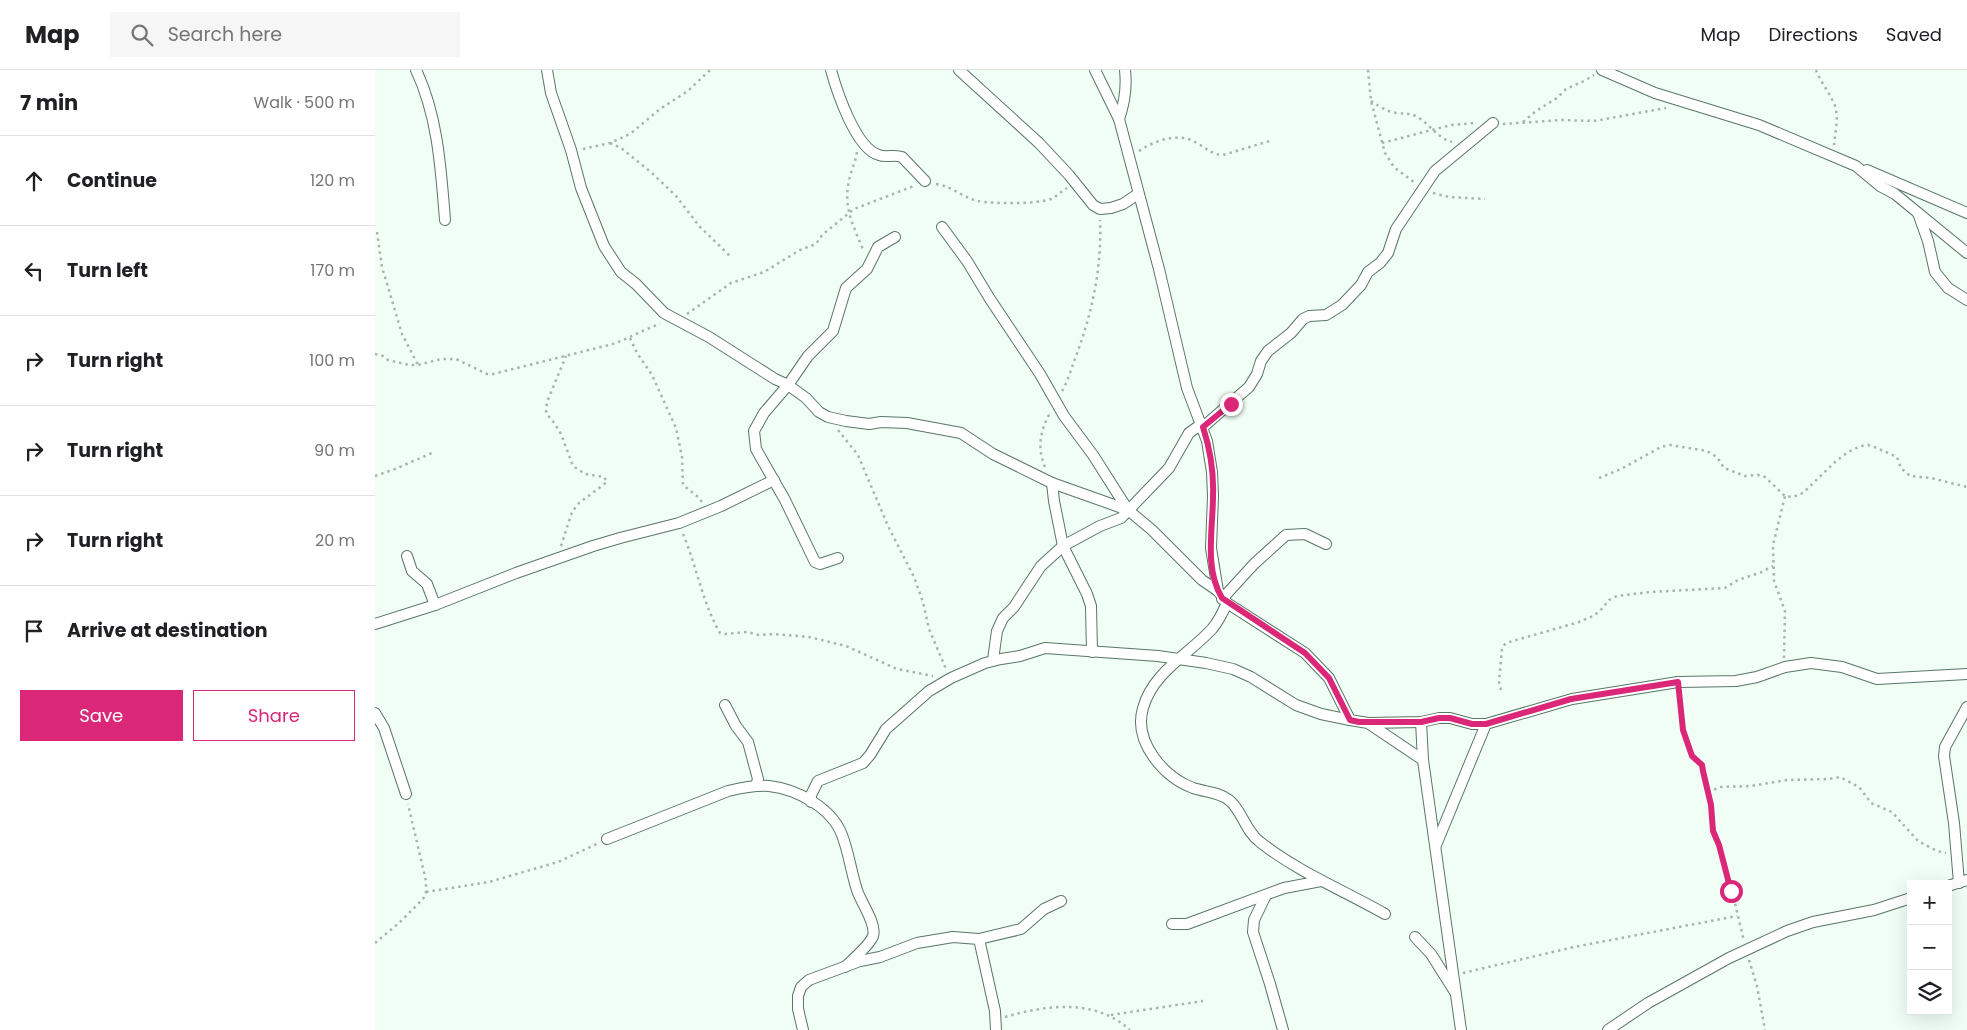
<!DOCTYPE html>
<html lang="en">
<head>
<meta charset="utf-8">
<style>
	:root { --surface:#fff; --page:#f6f6f6; --text:#202124; --muted:#757577; --line:#e0e0e0; --accent:#db2777 }
	body { margin:0; font-family:Poppins,sans-serif; background:var(--page); color:var(--text) }
	.controls { position:absolute; right:15px; bottom:15px; display:grid; overflow:hidden; border-radius:0px; box-shadow:0 5px 20px #0002 }
	.controls button { width:45px; height:45px; display:grid; place-items:center; padding:0; border:0; border-bottom:1px solid var(--line); background:var(--surface); color:var(--text); font:25px sans-serif }
	.stop { position:absolute; width:15px; height:15px; margin:-11px; border:4px solid #db2777; border-radius:50%; background:#fff }
	.stop.end { background:#db2777; border-color:#fff; box-shadow:0 1px 5px #0008 }
	.list { margin:0; padding:0; list-style:none }
	h2 { display:flex; justify-content:space-between; align-items:center; height:65px; margin:0; padding:0 20px; font-size:21px }
	h2 small { font-size:16px; font-weight:400; color:var(--muted) }
	.list li { display:grid; grid-template-columns:32px 1fr auto; gap:15px; align-items:center; box-sizing:border-box; height:90px; padding:0 20px; border-top:1px solid var(--line) }
	.list b { display:block; font-size:19px; white-space:nowrap }
	.list em { font-size:16px; font-style:normal; color:var(--muted) }
	.actions { display:flex; gap:10px; padding:15px 20px }
	.actions a { flex:1; padding:11px 0; border:1px solid var(--accent); border-radius:0px; text-align:center; font-size:18px; color:var(--accent) }
	.actions .main { background:var(--accent); color:#fff }
	.icon { flex:none; width:28px; height:28px; fill:none; stroke:currentColor; stroke-width:2; stroke-linecap:round; stroke-linejoin:round }
	.map { position:relative; flex:none; width:1592px; height:960px; overflow:hidden }
	header { display:flex; align-items:center; gap:30px; box-sizing:border-box; height:70px; padding:0 25px; background:var(--surface); border-bottom:1px solid var(--line) }
	header strong { font-size:24px }
	nav { display:flex; gap:28px; margin-inline-start:auto; font-size:18px }
	.search { width:350px; height:45px; background:var(--page); display:flex; align-items:center; gap:12px; box-sizing:border-box; padding:0 18px; border-radius:0px; color:var(--muted); font-size:19px }
	main { display:flex }
	aside { flex:1; background:var(--surface) }
	.map>svg:first-child { display:block }
	.lines { fill:none; stroke-linecap:round; stroke-linejoin:round }
	.minor-casing { stroke:#597666; stroke-width:12 }
	.path { stroke:#a7b5ad; stroke-width:2.5; stroke-dasharray:2.5 4; stroke-linecap:butt }
	.minor { stroke:#fff; stroke-width:10 }
	.route { stroke:#db2777; stroke-width:6 }
</style>
</head>
<body>
<header>
<strong>Map</strong>
<div class="search"><svg class="icon" aria-label="search" viewBox="0 0 24 24"><circle cx="10" cy="10" r="6"/><path d="M15 15l6 6"/></svg>Search here</div>
<nav><a>Map</a><a>Directions</a><a>Saved</a></nav>
</header>
<main>
<aside>
<h2>7 min<small>Walk · 500 m</small></h2>
<ul class="list">
<li><svg class="icon" aria-label="ahead" viewBox="0 0 24 24"><path d="M12 20V5M6 11l6-6 6 6"/></svg><div><b>Continue</b></div><em>120 m</em></li>
<li><svg class="icon" aria-label="left" viewBox="0 0 24 24"><path d="M17 20v-9H6M10 6l-5 5 5 5"/></svg><div><b>Turn left</b></div><em>170 m</em></li>
<li><svg class="icon" aria-label="right" viewBox="0 0 24 24"><path d="M7 20v-9h11M14 6l5 5-5 5"/></svg><div><b>Turn right</b></div><em>100 m</em></li>
<li><svg class="icon" aria-label="right" viewBox="0 0 24 24"><path d="M7 20v-9h11M14 6l5 5-5 5"/></svg><div><b>Turn right</b></div><em>90 m</em></li>
<li><svg class="icon" aria-label="right" viewBox="0 0 24 24"><path d="M7 20v-9h11M14 6l5 5-5 5"/></svg><div><b>Turn right</b></div><em>20 m</em></li>
<li><svg class="icon" aria-label="arrive" viewBox="0 0 24 24"><path d="M6 21V4h12l-3 4 3 4H6"/></svg><div><b>Arrive at destination</b></div></li>
</ul>
<div class="actions"><a class="main">Save</a><a>Share</a></div>
</aside>
<div class="map">
<svg width="1592" height="960" viewBox="0 0 1592 960">
	<rect width="100%" height="100%" fill="#f0fef6"/>
	<g class="lines">
		<defs>
			<g id="minor">
				<path d="M41 0C63 46 66 100 70 150"/>
				<polyline points="172,0 176,23 196,80 206,118 229,176 246,202 261,214 289,243 334,267 400,309 413,315 431,328 444,342 453,347 471,351 494,354 506,352 532,353 586,363 618,384 677,413 753,440 777,460 827,510 843,521"/>
				<path d="M456 0C462 22 481 79 504 85 511 88 520 84 527 87L550 111"/>
				<polyline points="584,0 664,73 694,105 718,135 725,139 736,138 748,134 763,124"/>
				<polyline points="720,0 744,49 784,199 812,318 832,371 837,402 838,426 836,478 843,521 852,533 930,583 954,608 975,650 993,653 1048,690 1086,960"/>
				<polyline points="1227,0 1280,23 1384,55 1481,96 1505,116 1520,124 1592,183"/>
				<path d="M744 49C750 32 752 18 750 0"/>
				<polyline points="1492,100 1592,143"/>
				<polyline points="1543,143 1553,171 1560,202 1573,218 1592,230"/>
				<polyline points="567,157 592,191 615,229 665,304 689,346 718,385 753,440"/>
				<polyline points="677,413 679,431 688,476 712,524 716,536 717,582"/>
				<polyline points="32,486 37,501 52,514 60,535"/>
				<polyline points="463,488 445,494 440,492 410,430 381,379 379,361 389,343 413,315 433,286 458,261 471,218 492,199 503,177 520,167"/>
				<polyline points="847,529 879,494 911,465 930,464 951,474"/>
				<path d="M852 533C848 542 843 552 837 559 813 585 778 602 768 638 758 672 789 707 818 718 830 722 844 722 854 730 867 740 870 761 885 772 923 802 968 820 1010 844"/>
				<polyline points="0,554 60,535 141,503 218,476 245,468 304,453 346,436 399,410"/>
				<polyline points="618,590 622,561 628,548 639,537 666,496 688,476 725,456 746,448 794,398 814,363 821,358 828,357 874,317 882,304 886,291 893,281 916,263 928,249 934,246 951,245 967,235 986,215 993,202 1005,193 1013,183 1021,159 1060,101 1118,53"/>
				<polyline points="350,635 361,656 373,672 383,709 381,716"/>
				<polyline points="0,643 9,658 31,724"/>
				<polyline points="1046,652 1048,690"/>
				<polyline points="994,653 1046,652 1064,648 1075,648 1097,654 1111,654 1197,629 1303,612 1361,611 1382,607 1410,597 1436,593 1467,597 1502,609 1592,604"/>
				<polyline points="436,732 436,725 443,711 488,693 495,685 511,659 554,621 576,608 610,593 626,589 645,586 670,578 783,586 831,593 858,599 876,607 921,635 946,644 975,650"/>
				<path d="M232 769 353 721C366 718 380 715 394 716 422 719 457 738 467 765 474 783 476 802 482 820 486 833 502 854 498 866 495 875 477 890 470 897"/>
				<polyline points="1061,775 1111,654"/>
				<polyline points="1584,813 1579,753 1569,686 1570,677 1592,637"/>
				<polyline points="1573,816 1592,810"/>
				<polyline points="891,825 879,850 878,862 895,914 908,960"/>
				<polyline points="797,854 812,854 909,818 946,811"/>
				<polyline points="1040,867 1056,884 1080,922"/>
				<polyline points="604,869 646,859 669,839 686,831"/>
				<polyline points="428,960 423,939 423,926 426,917 434,910 485,891 505,887 542,873 578,867 604,869 620,941 621,960"/>
				<polyline points="1233,960 1273,933 1354,888 1412,861 1438,852 1499,840 1536,828"/>
			</g>
		</defs>
		<use href="#minor" class="minor-casing"/>
		<g class="path">
			<polyline points="993,0 996,31 1010,83 1019,97 1040,113"/>
			<path d="M1441 0C1446 13 1455 23 1460 36 1464 49 1460 62 1459 75"/>
			<path d="M996 31C1004 36 1012 42 1022 43 1029 44 1034 43 1041 46 1055 54 1062 68 1077 72"/>
			<polyline points="1148,52 1161,41 1182,28 1191,19 1209,11 1219,5"/>
			<polyline points="1128,54 1187,50 1219,51 1291,38"/>
			<polyline points="235,73 246,78 277,103 301,126 325,157 356,187"/>
			<polyline points="1007,73 1076,55 1100,53"/>
			<polyline points="208,79 235,73 255,64 285,39 313,21 335,0"/>
			<path d="M764 81C778 71 804 62 820 72 830 77 837 85 848 85L898 70"/>
			<path d="M482 82C480 94 474 105 473 117 469 141 481 161 489 182"/>
			<path d="M561 114C579 117 588 128 603 131 618 134 663 134 676 129 683 126 686 121 692 118"/>
			<polyline points="1058,123 1074,127 1110,129"/>
			<polyline points="2,162 7,197 27,264 43,295"/>
			<polyline points="312,244 356,213 389,202 425,180 441,174 447,165 479,139 539,116"/>
			<polyline points="255,268 262,283 277,305 301,358 307,387 308,415 322,426 327,432"/>
			<path d="M0 284 8 286 13 290 34 295H43L66 289H81L112 304H118L234 275C252 270 267 260 285 254"/>
			<path d="M687 321C693 311 696 299 700 289 717 243 727 199 725 150"/>
			<polyline points="463,360 483,385 513,456 539,507 548,532 554,559 571,599"/>
			<path d="M670 397C662 378 665 361 675 343"/>
			<polyline points="0,406 20,399 57,383"/>
			<polyline points="1224,408 1246,399 1286,377 1295,375 1332,381 1342,387 1349,398 1370,406 1383,405 1390,407 1410,426 1418,427 1428,423 1460,392 1473,382 1486,376 1493,375 1502,378 1522,387 1526,398 1535,406 1556,408 1592,417"/>
			<path d="M308 464C322 497 327 532 345 563L350 564 372 562 384 565 399 564 434 567 471 576 522 599 558 606"/>
			<polyline points="186,476 197,442 204,433 232,412 229,407 210,404 198,396 186,364 180,354 171,343 172,332 191,286"/>
			<polyline points="1409,588 1410,541 1399,511 1398,475 1410,426"/>
			<polyline points="1126,620 1124,612 1127,578 1131,573 1204,552 1218,546 1225,541 1234,530 1242,526 1275,522 1350,518 1363,510 1387,502 1398,496"/>
			<polyline points="1304,623 1308,660 1315,681 1327,695 1329,701 1336,735 1338,761 1344,775 1359,829 1369,871"/>
			<polyline points="1333,722 1346,717 1376,716 1412,710 1454,709 1465,707 1484,717 1496,733 1517,742 1543,771 1562,781 1571,783"/>
			<polyline points="51,822 114,812 183,792 224,773"/>
			<polyline points="0,873 24,853 48,829 51,822 51,811 33,734"/>
			<polyline points="1374,890 1382,916 1390,960"/>
			<polyline points="1088,903 1199,877 1362,846"/>
			<polyline points="736,945 828,931"/>
			<path d="M630 947C671 935 720 928 755 960"/>
		</g>
		<use href="#minor" class="minor"/>
	</g>
	<g class="lines">
		<path class="route" d="M856 334 828 357C835 379 839 402 838 426 838 459 829 498 847 528L930 583 954 608 975 650 984 652H1046L1064 648H1075L1097 654H1111L1196 629 1303 612 1308 660 1317 686 1327 695 1328 701 1336 735 1338 761 1344 775 1356 821"/>
	</g>
</svg>
<div class="controls">
<button>+</button>
<button>−</button>
<button><svg class="icon" aria-label="layers" viewBox="0 0 24 24"><path d="M12 4l9 5-9 5-9-5zM3 14l9 5 9-5"/></svg></button>
</div>
<div class="stop" style="left:1356px;top:821px"></div>
<div class="stop end" style="left:856px;top:334px"></div>
</div>
</main>
</body>
</html>
